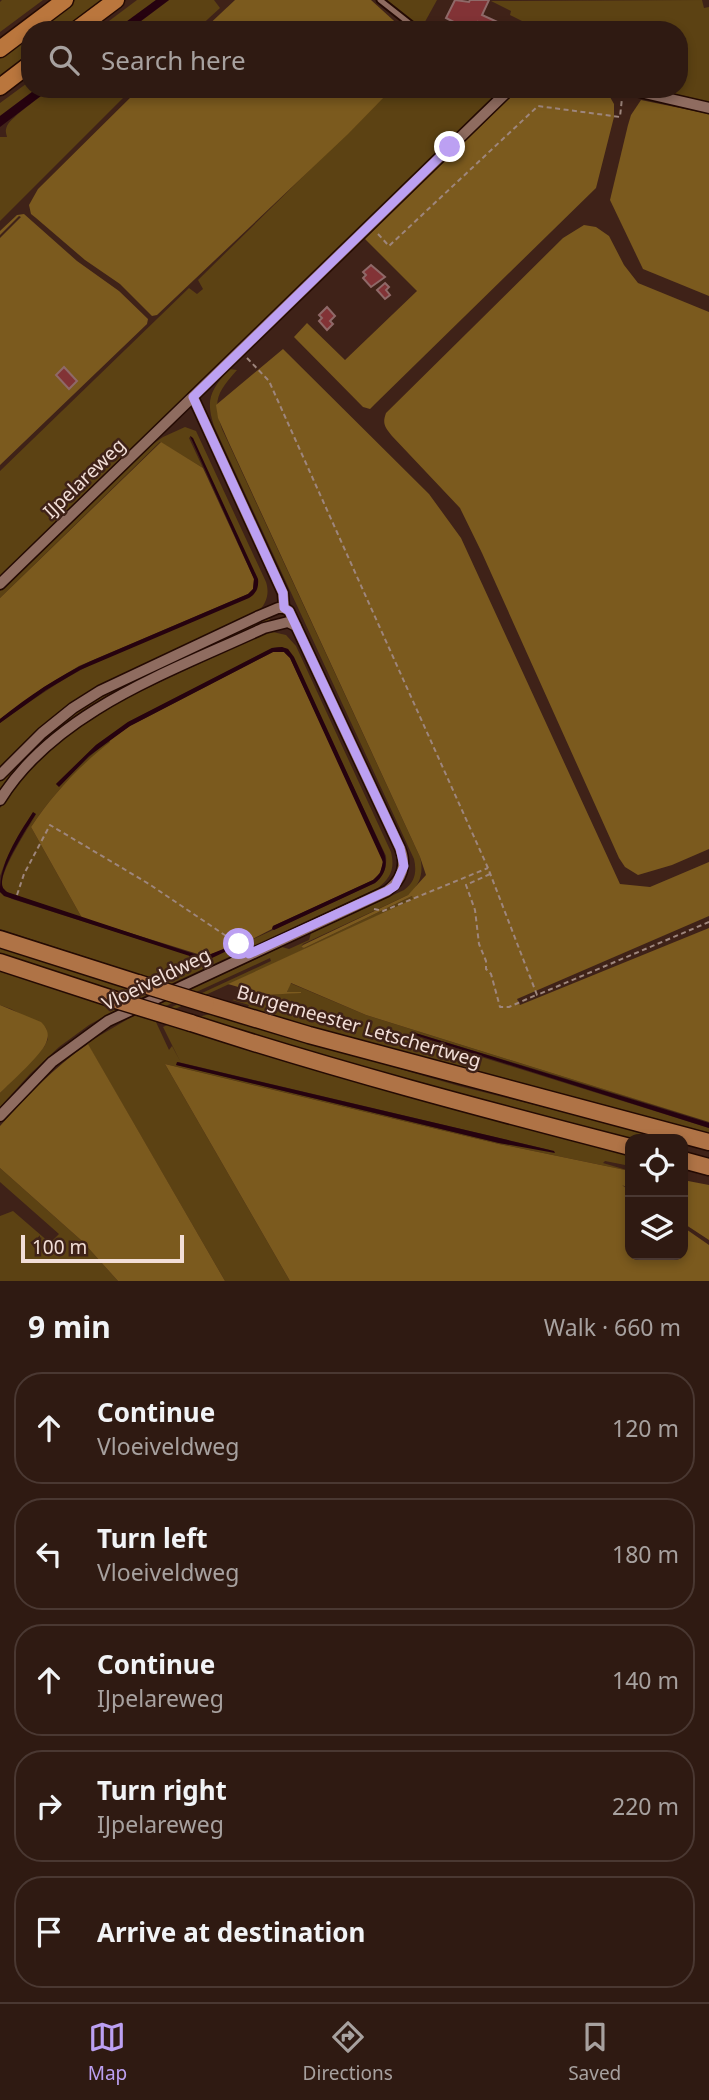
<!DOCTYPE html>
<html lang="en">
<head>
<meta charset="utf-8">
<style>
	:root { --surface:#2f1a12; --page:#37231b; --text:#f1f3f6; --muted:#a7a19f; --line:#4a3832; --accent:#bca0f2 }
	body { margin:0; font-family:"Noto Sans",sans-serif; background:var(--page); color:var(--text) }
	.controls { position:absolute; right:21px; bottom:21px; display:grid; overflow:hidden; border-radius:14px; box-shadow:0 4px 10px #0003 }
	.controls button { width:63px; height:63px; display:grid; place-items:center; padding:0; border:0; border-bottom:2px solid var(--line); background:var(--surface); color:var(--text); font:35px sans-serif }
	.scale { position:absolute; left:21px; bottom:18px; width:163px; box-sizing:border-box; padding-left:7px; border:4px solid #f2ded7; border-top:0; font-size:19px; line-height:24px; white-space:nowrap; color:#f2ded7; -webkit-text-stroke:5px #3f2218; paint-order:stroke }
	.stop { position:absolute; width:21px; height:21px; margin:-16px; border:5px solid #bca0f2; border-radius:50%; background:#fff }
	.stop.end { background:#bca0f2; border-color:#fff; box-shadow:0 2px 7px #0008 }
	.list { margin:0; padding:0; list-style:none }
	h2 { display:flex; justify-content:space-between; align-items:center; height:91px; margin:0; padding:0 28px; font-size:30px }
	h2 small { font-size:23px; font-weight:400; color:var(--muted) }
	.list li { display:grid; grid-template-columns:46px 1fr auto; gap:21px; align-items:center; box-sizing:border-box; height:112px; margin:0 14px 14px; padding:0 14px; border:2px solid var(--line); border-radius:28px }
	.list b { display:block; font-size:26px; white-space:nowrap }
	.list p { margin:0; font-size:23px; white-space:nowrap; color:var(--muted) }
	.list em { font-size:23px; font-style:normal; color:var(--muted) }
	.icon { flex:none; width:38px; height:38px; fill:none; stroke:currentColor; stroke-width:2; stroke-linecap:round; stroke-linejoin:round }
	.map { position:relative; flex:none; width:709px; height:1281px; overflow:hidden }
	.search { position:absolute; background:var(--surface); box-shadow:0 4px 10px #0003; left:21px; right:21px; top:21px; height:77px; display:flex; align-items:center; gap:18px; box-sizing:border-box; padding:0 24px; border-radius:28px; color:var(--muted); font-size:26px }
	.sheet { height:721px; background:var(--surface) }
	nav { display:flex; justify-content:space-around; align-items:center; box-sizing:border-box; height:98px; border-top:2px solid var(--line); background:var(--surface); font-size:19px; color:var(--muted) }
	nav a { display:grid; justify-items:center; gap:4px }
	nav .on { color:var(--accent) }
	.map>svg:first-child { display:block }
	.green { fill:#5c4213; fill-rule:evenodd }
	.forest { fill:#7b5a1e }
	.water { fill:#26020f }
	.building { fill:#823336; stroke:#8f6968; stroke-width:2 }
	.lines { fill:none; stroke-linecap:round; stroke-linejoin:round }
	.service-casing { stroke:#240a03; stroke-width:9 }
	.minor-casing { stroke:#240a03; stroke-width:13 }
	.primary-casing { stroke:#240a03; stroke-width:19 }
	.trunk-casing { stroke:#240a03; stroke-width:19 }
	.path { stroke:#9e867d; stroke-width:2; stroke-dasharray:5 3.5; stroke-linecap:butt }
	.service { stroke:#8f6c60; stroke-width:5 }
	.minor { stroke:#8f6c60; stroke-width:10 }
	.primary { stroke:#af7346; stroke-width:16 }
	.trunk { stroke:#ba763d; stroke-width:16 }
	.primary-bridge-casing { stroke:#240a03; stroke-width:19; stroke-linecap:butt }
	.primary-bridge { stroke:#af7346; stroke-width:16 }
	.route { stroke:#bca0f2; stroke-width:9 }
	.labels { text-anchor:middle; stroke-width:5; stroke-linejoin:round; paint-order:stroke }
	.street-label { font-size:19px; fill:#f2ded7; stroke:#3f2218 }
</style>
</head>
<body>
<div class="map">
<svg width="709" height="1281" viewBox="0 0 709 1281">
	<rect width="100%" height="100%" fill="#3f2218"/>
	<g class="green">
		<polygon points="2,0 43,0 0,32 0,2"/>
		<polygon points="75,0 103,0 64,30 36,30"/>
		<polygon points="137,0 156,0 115,30 97,30"/>
		<polygon points="169,0 214,0 220,8 196,30 129,30"/>
		<polygon points="384,0 437,0 421,29"/>
		<polygon points="702,0 704,8 709,7 709,103 647,89 679,89 679,30 526,30 528,24 510,15 511,11 491,1"/>
		<polygon points="30,34 30,56 0,78 0,57"/>
		<polygon points="30,81 30,89 36,89 0,116 0,103"/>
		<path d="M50 89H132L0 221V137H7C6 132 5 131 7 126 12 116 41 97 50 89Z"/>
		<polygon points="392,89 501,89 0,578 0,471 189,288 197,294 203,289 198,280"/>
		<path d="M229 369 237 370C218 392 212 399 222 429L420 857C424 873 420 885 408 895L303 944 301 947 304 948 412 896 414 899 151 1020 156 1022 169 1050 172 1046 180 1061 163 1027 167 1025 179 1028 184 1027 630 1151V1166L605 1161 603 1163 630 1171 499 1144 165 1064 290 1281H225L87 1043 128 1019 282 947 289 949 309 940 311 933 404 890C415 882 417 872 414 859L214 426C205 399 211 390 229 369ZM270 958 271 961 146 1019 142 1017ZM178 1062 554 1151 499 1143 177 1065Z"/>
		<path d="M185 427 196 431 266 582C270 594 266 605 257 612L95 689 50 719 0 767V723C30 701 59 681 92 664L251 596 257 590 258 582 191 436 189 438 203 468 160 442 0 598V591L147 448 163 437Z"/>
		<polygon points="268,615 271,623 102,702 0,795 0,781 23,754 91,699"/>
		<path d="M273 632 286 635 296 646 391 852C395 868 391 878 378 888L121 1007 89 1025 59 1047 30 1074 0 1107V1093L44 1047 48 1039 46 1028 11 1009 0 1005V968L111 1008 173 979 165 962 172 979 169 981 152 975 151 978 0 929V892L12 899 202 959 231 949 235 937 245 943 375 883C384 876 387 867 386 856L288 649 279 647 272 648 128 722 96 745 56 784 59 786 89 757 109 740 111 742C79 766 53 794 31 827L82 918 9 893C5 891 3 890 2 885 0 871 28 828 36 815L6 860 0 876V808L23 777 55 745 83 723 114 704 265 633Z"/>
		<polygon points="0,946 137,991 133,994 126,992 125,994 128,996 127,996 0,955"/>
		<polygon points="290,983 366,1015 709,1122 412,1032 411,1035 709,1128 709,1137 604,1111 247,1009 249,1005 232,1000 265,995 294,993 287,992"/>
		<polygon points="210,1014 459,1086 669,1139 631,1139 451,1093 300,1050 198,1017"/>
		<polygon points="0,1168 82,1241 118,1281 0,1281 0,1216 13,1211 50,1243 59,1234 0,1182"/>
	</g>
	<g class="forest">
		<polygon points="235,0 371,0 404,30 203,30"/>
		<polygon points="139,89 392,89 348,134 157,315 152,316 120,284 85,260 36,218 31,214 29,205 38,189"/>
		<polygon points="519,89 606,90 614,104 614,117 596,188 375,404 370,409 363,407 294,337 307,323 345,360 417,291 365,239"/>
		<polygon points="641,100 709,114 709,296 643,269 610,200 628,125 631,115"/>
		<polygon points="24,214 77,261 119,291 148,319 147,324 0,465 0,238 21,217 19,216 0,235 0,231 17,215"/>
		<path d="M584 225 596 227 609 236 624 265 638 283 709 312V849L672 865 638 875 625 867 619 858 482 553 460 508 392 436C385 427 382 424 386 413L563 238Z"/>
		<polygon points="283,349 429,494 461,538 620,884 650,887 709,862 709,916 517,999 520,1005 709,928 709,1122 366,1015 291,983 287,992 301,992 301,993 265,995 228,984 413,899 412,896 304,948 301,947 303,945 408,895 426,875 420,857 229,443 218,418 216,405"/>
		<polygon points="161,442 203,468 254,579 253,589 248,594 79,666 44,687 0,719 0,598"/>
		<path d="M278 651 284 652 290 658 382 856C384 866 381 874 373 880L273 926 272 929 245 943 235 937 230 948 211 954 201 955 82 918 31 827C53 794 79 766 110 742L109 740 130 726 273 652Z"/>
		<path d="M0 1005 41 1022C47 1028 50 1034 46 1043 42 1054 10 1083 0 1093Z"/>
		<path d="M88 1044 225 1281H118L82 1241 0 1168V1126C28 1095 54 1067 88 1044Z"/>
		<polygon points="165,1064 499,1144 630,1171 630,1189 622,1185 630,1191 630,1255 683,1255 683,1227 709,1245 709,1281 290,1281"/>
		<polygon points="683,1180 709,1185 709,1240 683,1223"/>
	</g>
	<g class="water">
		<polygon points="156,0 169,0 129,30 115,30"/>
		<polygon points="36,89 50,89 0,127 0,116"/>
		<path d="M190 436 193 438 258 579C259 587 256 594 249 598L80 670 46 690 0 723V719C29 696 58 676 91 661L248 594 253 589 254 579Z"/>
		<path d="M282 647 288 649 294 657 384 853C388 865 385 875 375 883L274 930 272 929 273 926 373 880 380 873 383 862 290 658 284 652H273L130 726 89 756 59 787 56 784 96 745 128 722 272 648Z"/>
		<path d="M33 812 36 814C26 830 3 864 2 882 2 888 3 888 7 892L197 955 211 954 228 947 231 949 212 958 199 959 4 896 0 892C0 862 17 837 33 812Z"/>
		<polygon points="412,1032 709,1123 709,1128 409,1033"/>
		<polygon points="177,1062 554,1151 555,1153 499,1143 176,1065"/>
	</g>
	<g class="building">
		<polygon points="455,0 469,2 470,0 489,0 482,15 504,25 501,30 485,30 485,26 478,22 474,30 469,30 446,18"/>
		<polygon points="371,265 385,277 371,287 363,278 366,275 363,272"/>
		<polygon points="385,283 389,287 386,290 390,295 385,299 377,290"/>
		<polygon points="327,307 335,316 330,321 333,324 327,330 319,321 322,318 319,315"/>
		<polygon points="64,367 77,381 69,389 56,375"/>
	</g>
	<g class="lines">
		<defs>
			<polyline id="service" points="380,0 418,30"/>
			<g id="minor">
				<polyline points="627,89 709,108"/>
				<polyline points="193,397 283,593 284,608"/>
				<polyline points="0,584 510,89"/>
				<polyline points="0,775 42,733 73,708 100,691 259,616 278,608 284,608"/>
				<path d="M0 800C56 710 172 671 264 628L288 622 296 626"/>
				<path d="M0 1116 52 1062 108 1021 387 891C402 880 407 865 400 848L289 611 284 608"/>
			</g>
			<g id="primary">
				<polyline points="0,939 138,983"/>
				<polyline points="0,962 116,1000"/>
				<polyline points="206,1004 309,1035 709,1142"/>
				<path d="M191 1023C336 1070 483 1109 630 1147"/>
				<polyline points="683,1160 709,1167"/>
			</g>
			<g id="trunk">
				<polyline points="76,30 116,0"/>
				<polyline points="0,49 65,0"/>
				<polyline points="0,87 30,64"/>
			</g>
		</defs>
		<use href="#service" class="service-casing"/>
		<use href="#minor" class="minor-casing"/>
		<use href="#primary" class="primary-casing"/>
		<use href="#trunk" class="trunk-casing"/>
		<g class="path">
			<polyline points="378,234 389,246 538,106 620,117 622,98"/>
			<polyline points="247,358 269,381 488,868 537,995 709,922"/>
			<polyline points="490,874 466,885 475,910 479,944 486,961 486,969 491,974 500,1007 509,1007 536,995"/>
			<polyline points="17,895 24,874 50,825 149,884 241,946"/>
			<polyline points="374,909 383,911 488,868"/>
		</g>
		<use href="#service" class="service"/>
		<use href="#minor" class="minor"/>
		<use href="#primary" class="primary"/>
		<use href="#trunk" class="trunk"/>
		<defs>
			<g id="primary-bridge">
				<polyline points="138,983 206,1004"/>
				<polyline points="116,1000 191,1023"/>
			</g>
		</defs>
		<use href="#primary-bridge" class="primary-bridge-casing"/>
		<use href="#primary-bridge" class="primary-bridge"/>
	</g>
	<g class="lines">
		<polyline class="route" points="239,944 249,954 387,891 395,886 404,866 400,848 289,611 284,608 283,593 193,397 450,147"/>
	</g>
	<g class="labels">
		<g class="street-label">
			<text transform="translate(84 478) rotate(-44)" y="7">IJpelareweg</text>
			<text transform="translate(156 979) rotate(-26)" y="7">Vloeiveldweg</text>
			<text transform="translate(359 1026) rotate(16)" y="7">Burgemeester Letschertweg</text>
		</g>
	</g>
</svg>
<div class="controls">
<button><svg class="icon" aria-label="locate" viewBox="0 0 24 24"><circle cx="12" cy="12" r="6"/><path d="M12 2v4M12 18v4M2 12h4M18 12h4"/></svg></button>
<button><svg class="icon" aria-label="layers" viewBox="0 0 24 24"><path d="M12 4l9 5-9 5-9-5zM3 14l9 5 9-5"/></svg></button>
</div>
<div class="scale">100 m</div>
<div class="stop" style="left:239px;top:944px"></div>
<div class="stop end" style="left:450px;top:147px"></div>
<div class="search"><svg class="icon" aria-label="search" viewBox="0 0 24 24"><circle cx="10" cy="10" r="6"/><path d="M15 15l6 6"/></svg>Search here</div>
</div>
<section class="sheet">
<h2>9 min<small>Walk · 660 m</small></h2>
<ul class="list">
<li><svg class="icon" aria-label="ahead" viewBox="0 0 24 24"><path d="M12 20V5M6 11l6-6 6 6"/></svg><div><b>Continue</b><p>Vloeiveldweg</p></div><em>120 m</em></li>
<li><svg class="icon" aria-label="left" viewBox="0 0 24 24"><path d="M17 20v-9H6M10 6l-5 5 5 5"/></svg><div><b>Turn left</b><p>Vloeiveldweg</p></div><em>180 m</em></li>
<li><svg class="icon" aria-label="ahead" viewBox="0 0 24 24"><path d="M12 20V5M6 11l6-6 6 6"/></svg><div><b>Continue</b><p>IJpelareweg</p></div><em>140 m</em></li>
<li><svg class="icon" aria-label="right" viewBox="0 0 24 24"><path d="M7 20v-9h11M14 6l5 5-5 5"/></svg><div><b>Turn right</b><p>IJpelareweg</p></div><em>220 m</em></li>
<li><svg class="icon" aria-label="arrive" viewBox="0 0 24 24"><path d="M6 21V4h12l-3 4 3 4H6"/></svg><div><b>Arrive at destination</b></div></li>
</ul>
</section>
<nav>
<a class="on"><svg class="icon" aria-label="map" viewBox="0 0 24 24"><path d="M3 6l6-2 6 2 6-2v14l-6 2-6-2-6 2zM9 4v14M15 6v14"/></svg>Map</a>
<a><svg class="icon" aria-label="directions" viewBox="0 0 24 24"><path d="M12 3l9 9-9 9-9-9zM9 14v-3h6M13 9l2 2-2 2"/></svg>Directions</a>
<a><svg class="icon" aria-label="saved" viewBox="0 0 24 24"><path d="M7 4h10v16l-5-4-5 4z"/></svg>Saved</a>
</nav>
</body>
</html>
